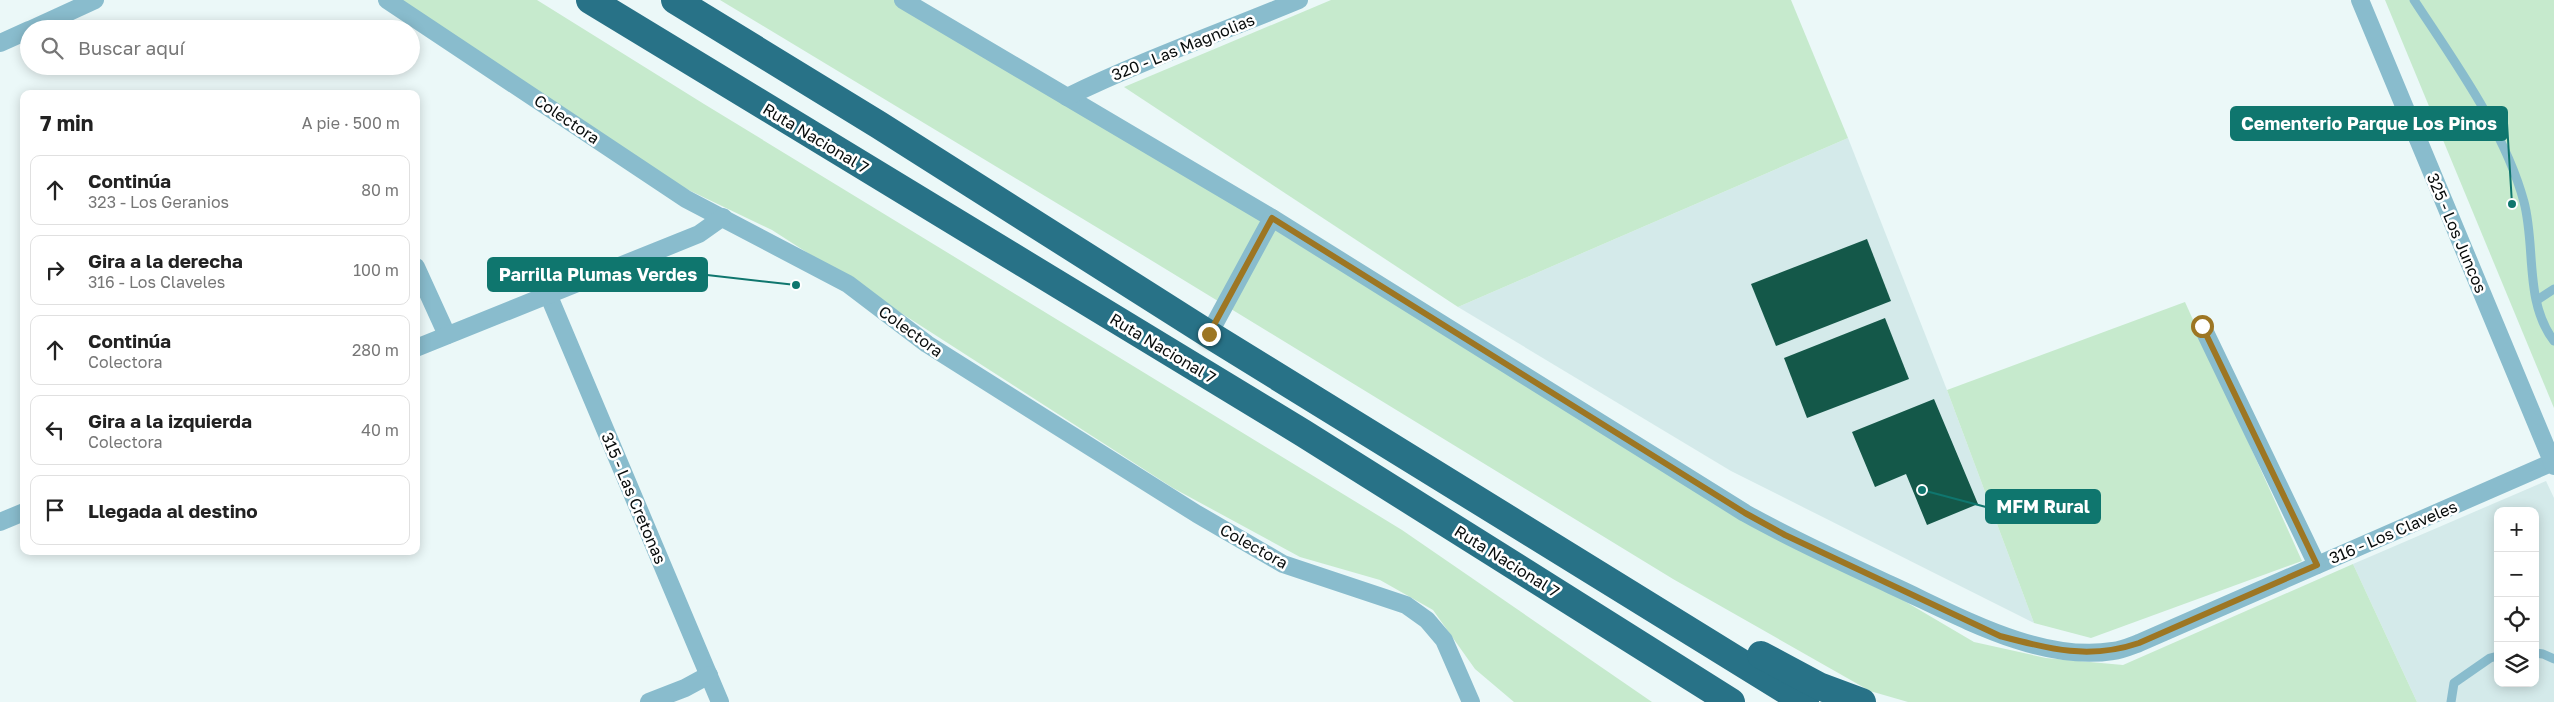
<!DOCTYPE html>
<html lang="es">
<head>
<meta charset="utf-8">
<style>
	:root { --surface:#fff; --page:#f6f6f6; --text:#222; --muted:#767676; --line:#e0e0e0 }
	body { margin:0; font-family:"Golos Text",sans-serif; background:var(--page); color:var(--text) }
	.controls { position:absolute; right:15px; bottom:15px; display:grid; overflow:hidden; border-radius:10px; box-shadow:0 2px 12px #0003 }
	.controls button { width:45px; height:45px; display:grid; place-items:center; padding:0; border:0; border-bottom:1px solid var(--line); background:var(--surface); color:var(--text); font:25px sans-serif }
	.stop { position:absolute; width:15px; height:15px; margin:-11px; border:4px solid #9d7623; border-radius:50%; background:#fff }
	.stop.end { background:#9d7623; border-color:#fff; box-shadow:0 1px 5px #0008 }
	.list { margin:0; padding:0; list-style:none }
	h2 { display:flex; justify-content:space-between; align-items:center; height:65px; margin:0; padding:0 20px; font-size:21px }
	h2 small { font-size:16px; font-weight:400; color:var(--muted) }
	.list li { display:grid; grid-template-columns:32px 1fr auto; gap:15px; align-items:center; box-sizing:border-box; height:70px; margin:0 10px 10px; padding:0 10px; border:1px solid var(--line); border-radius:10px }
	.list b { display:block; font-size:19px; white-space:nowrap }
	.list p { margin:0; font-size:16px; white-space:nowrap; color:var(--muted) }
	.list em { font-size:16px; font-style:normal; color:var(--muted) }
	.icon { flex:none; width:28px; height:28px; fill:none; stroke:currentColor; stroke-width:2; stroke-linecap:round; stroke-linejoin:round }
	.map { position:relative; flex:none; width:2554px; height:702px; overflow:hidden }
	.search { position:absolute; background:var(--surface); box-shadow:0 2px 12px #0003; left:20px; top:20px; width:400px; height:55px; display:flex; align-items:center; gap:12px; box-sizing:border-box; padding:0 18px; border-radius:28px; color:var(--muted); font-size:19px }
	.panel { position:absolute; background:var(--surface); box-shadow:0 2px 12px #0003; left:20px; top:90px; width:400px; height:465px; border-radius:10px }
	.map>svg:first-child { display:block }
	.built { fill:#d4eaea; fill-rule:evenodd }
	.green { fill:#c6eacd }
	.building { fill:#145849 }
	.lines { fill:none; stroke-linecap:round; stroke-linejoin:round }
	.service { stroke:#89bccd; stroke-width:9 }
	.minor { stroke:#89bccd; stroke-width:18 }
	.motorway { stroke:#287287; stroke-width:28 }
	.route { stroke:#9d7623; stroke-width:6 }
	.labels { text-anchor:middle; stroke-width:5; stroke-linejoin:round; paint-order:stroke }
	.street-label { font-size:16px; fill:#080c0c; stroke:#fff }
	.leader { fill:none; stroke:#0f766e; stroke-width:2 }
	.callout-dot { fill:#0f766e; stroke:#fff; stroke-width:2 }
	.callout { fill:#0f766e; stroke:#0f766e; stroke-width:2 }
	.callout-label { font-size:18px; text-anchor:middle; font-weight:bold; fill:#fff }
</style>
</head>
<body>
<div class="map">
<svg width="2554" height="702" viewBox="0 0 2554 702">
	<rect width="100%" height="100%" fill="#ebf8f8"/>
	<g class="built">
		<polygon points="1848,138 1947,390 2034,623 1731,471 1458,307"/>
		<path d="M2546 481 2554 498V702H2417L2353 564ZM2498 511H2535V683H2498Z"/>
	</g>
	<g class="green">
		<polygon points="401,0 537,0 704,104 1402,530 1652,702 1514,702 1475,669 1433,610 1380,580 1300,557 1173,488 772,230 674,183"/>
		<polygon points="720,0 896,0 1391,299 1974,642 2046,658 2123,665 2353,564 2417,702 1908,702 1870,691 1673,579 1136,251"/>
		<polygon points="1331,0 1791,0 1848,138 1458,307 1124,87"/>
		<polygon points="2385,0 2554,0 2554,408"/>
		<polygon points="2185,302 2302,561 2091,638 2034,623 1947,390"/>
	</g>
	<g class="building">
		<polygon points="1867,239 1891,301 1776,346 1751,284"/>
		<polygon points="1885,318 1909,379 1807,418 1784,358"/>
		<polygon points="1934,399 1978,504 1927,525 1906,474 1875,487 1852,432"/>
	</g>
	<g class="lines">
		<g class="service">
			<path d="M2414 0C2454 61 2505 131 2524 202 2536 247 2524 302 2554 341"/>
			<polyline points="2537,300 2554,289"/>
			<polyline points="2535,653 2543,654 2554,659"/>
			<polyline points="2451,702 2454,683 2490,658 2498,656"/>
		</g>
		<g class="minor">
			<polyline points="387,0 686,199 848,284 927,344 1197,514 1283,564 1406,605 1427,620 1444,640 1471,702"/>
			<path d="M903 0 1272 218 1745 513C1793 540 1842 562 1891 585 1957 615 2039 663 2113 651 2122 650 2131 646 2139 643L2553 462"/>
			<polyline points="2360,0 2554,466"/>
			<polyline points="32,29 95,0"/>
			<polyline points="0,43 29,30"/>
			<path d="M1067 97C1143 60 1222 32 1299 0"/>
			<polyline points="416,267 447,335"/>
			<polyline points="548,294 720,702"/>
			<polyline points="2202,326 2317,565"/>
			<polyline points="1209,334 1272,218"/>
			<polyline points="416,348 699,234 723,217"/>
			<polyline points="0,522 24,512"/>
			<polyline points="649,702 685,688 709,675"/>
		</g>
		<g class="motorway">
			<polyline points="590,0 1303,433 1731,702"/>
			<polyline points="675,0 879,125 1215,338 1805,702"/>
			<polyline points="1761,655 1819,686 1862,702"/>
		</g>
	</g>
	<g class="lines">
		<path class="route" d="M1209 334 1272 218 1745 513 1785 535 2000 636C2049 649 2089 660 2139 643L2317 565 2202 326"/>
	</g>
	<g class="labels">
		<g class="street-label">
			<text transform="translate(1183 47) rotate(-22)" y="6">320 - Las Magnolias</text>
			<text transform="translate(567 119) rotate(34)" y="6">Colectora</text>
			<text transform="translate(816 138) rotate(31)" y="6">Ruta Nacional 7</text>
			<text transform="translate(2457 233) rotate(67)" y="6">325 - Los Juncos</text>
			<text transform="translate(911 331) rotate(36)" y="6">Colectora</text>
			<text transform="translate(1163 348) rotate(31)" y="6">Ruta Nacional 7</text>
			<text transform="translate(634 498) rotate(67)" y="6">315 - Las Cretonas</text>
			<text transform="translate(2393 532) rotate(-23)" y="6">316 - Los Claveles</text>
			<text transform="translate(1254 546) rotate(29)" y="6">Colectora</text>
			<text transform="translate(1507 561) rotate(32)" y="6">Ruta Nacional 7</text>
		</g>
	</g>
	<path class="leader" d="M2512 204L2507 123M796 285L707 275M1922 490L1986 507"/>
	<g class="callout-dot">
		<circle cx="2512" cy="204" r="5"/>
		<circle cx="796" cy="285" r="5"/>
		<circle cx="1922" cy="490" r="5"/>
	</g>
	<g class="callout">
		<rect x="2231" y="107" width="276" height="33" rx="5"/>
		<rect x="488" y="258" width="219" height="33" rx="5"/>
		<rect x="1986" y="490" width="114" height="33" rx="5"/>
	</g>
	<g class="callout-label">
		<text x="2369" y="130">Cementerio Parque Los Pinos</text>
		<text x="598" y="281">Parrilla Plumas Verdes</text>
		<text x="2043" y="513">MFM Rural</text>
	</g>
</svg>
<div class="controls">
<button>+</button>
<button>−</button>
<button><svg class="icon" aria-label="locate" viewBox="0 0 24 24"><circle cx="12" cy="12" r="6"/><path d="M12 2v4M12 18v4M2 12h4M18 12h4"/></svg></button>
<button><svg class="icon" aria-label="layers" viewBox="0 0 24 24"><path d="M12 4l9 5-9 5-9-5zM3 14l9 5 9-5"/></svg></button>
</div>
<div class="stop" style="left:2202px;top:326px"></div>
<div class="stop end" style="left:1209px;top:334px"></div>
<div class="search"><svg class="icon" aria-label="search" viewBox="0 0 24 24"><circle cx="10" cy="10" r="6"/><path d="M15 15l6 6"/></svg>Buscar aquí</div>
<section class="panel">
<h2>7 min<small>A pie · 500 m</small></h2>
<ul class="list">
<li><svg class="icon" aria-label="ahead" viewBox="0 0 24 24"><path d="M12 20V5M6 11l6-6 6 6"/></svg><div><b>Continúa</b><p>323 - Los Geranios</p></div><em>80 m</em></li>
<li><svg class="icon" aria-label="right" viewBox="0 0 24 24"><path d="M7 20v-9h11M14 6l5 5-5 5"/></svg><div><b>Gira a la derecha</b><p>316 - Los Claveles</p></div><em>100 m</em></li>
<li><svg class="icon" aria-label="ahead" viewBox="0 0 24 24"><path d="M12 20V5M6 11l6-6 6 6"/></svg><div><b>Continúa</b><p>Colectora</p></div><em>280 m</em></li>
<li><svg class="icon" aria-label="left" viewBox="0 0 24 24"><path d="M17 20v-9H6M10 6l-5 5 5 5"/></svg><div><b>Gira a la izquierda</b><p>Colectora</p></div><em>40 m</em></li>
<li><svg class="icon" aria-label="arrive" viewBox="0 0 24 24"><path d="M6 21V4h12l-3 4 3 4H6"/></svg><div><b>Llegada al destino</b></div></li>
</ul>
</section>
</div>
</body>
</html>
